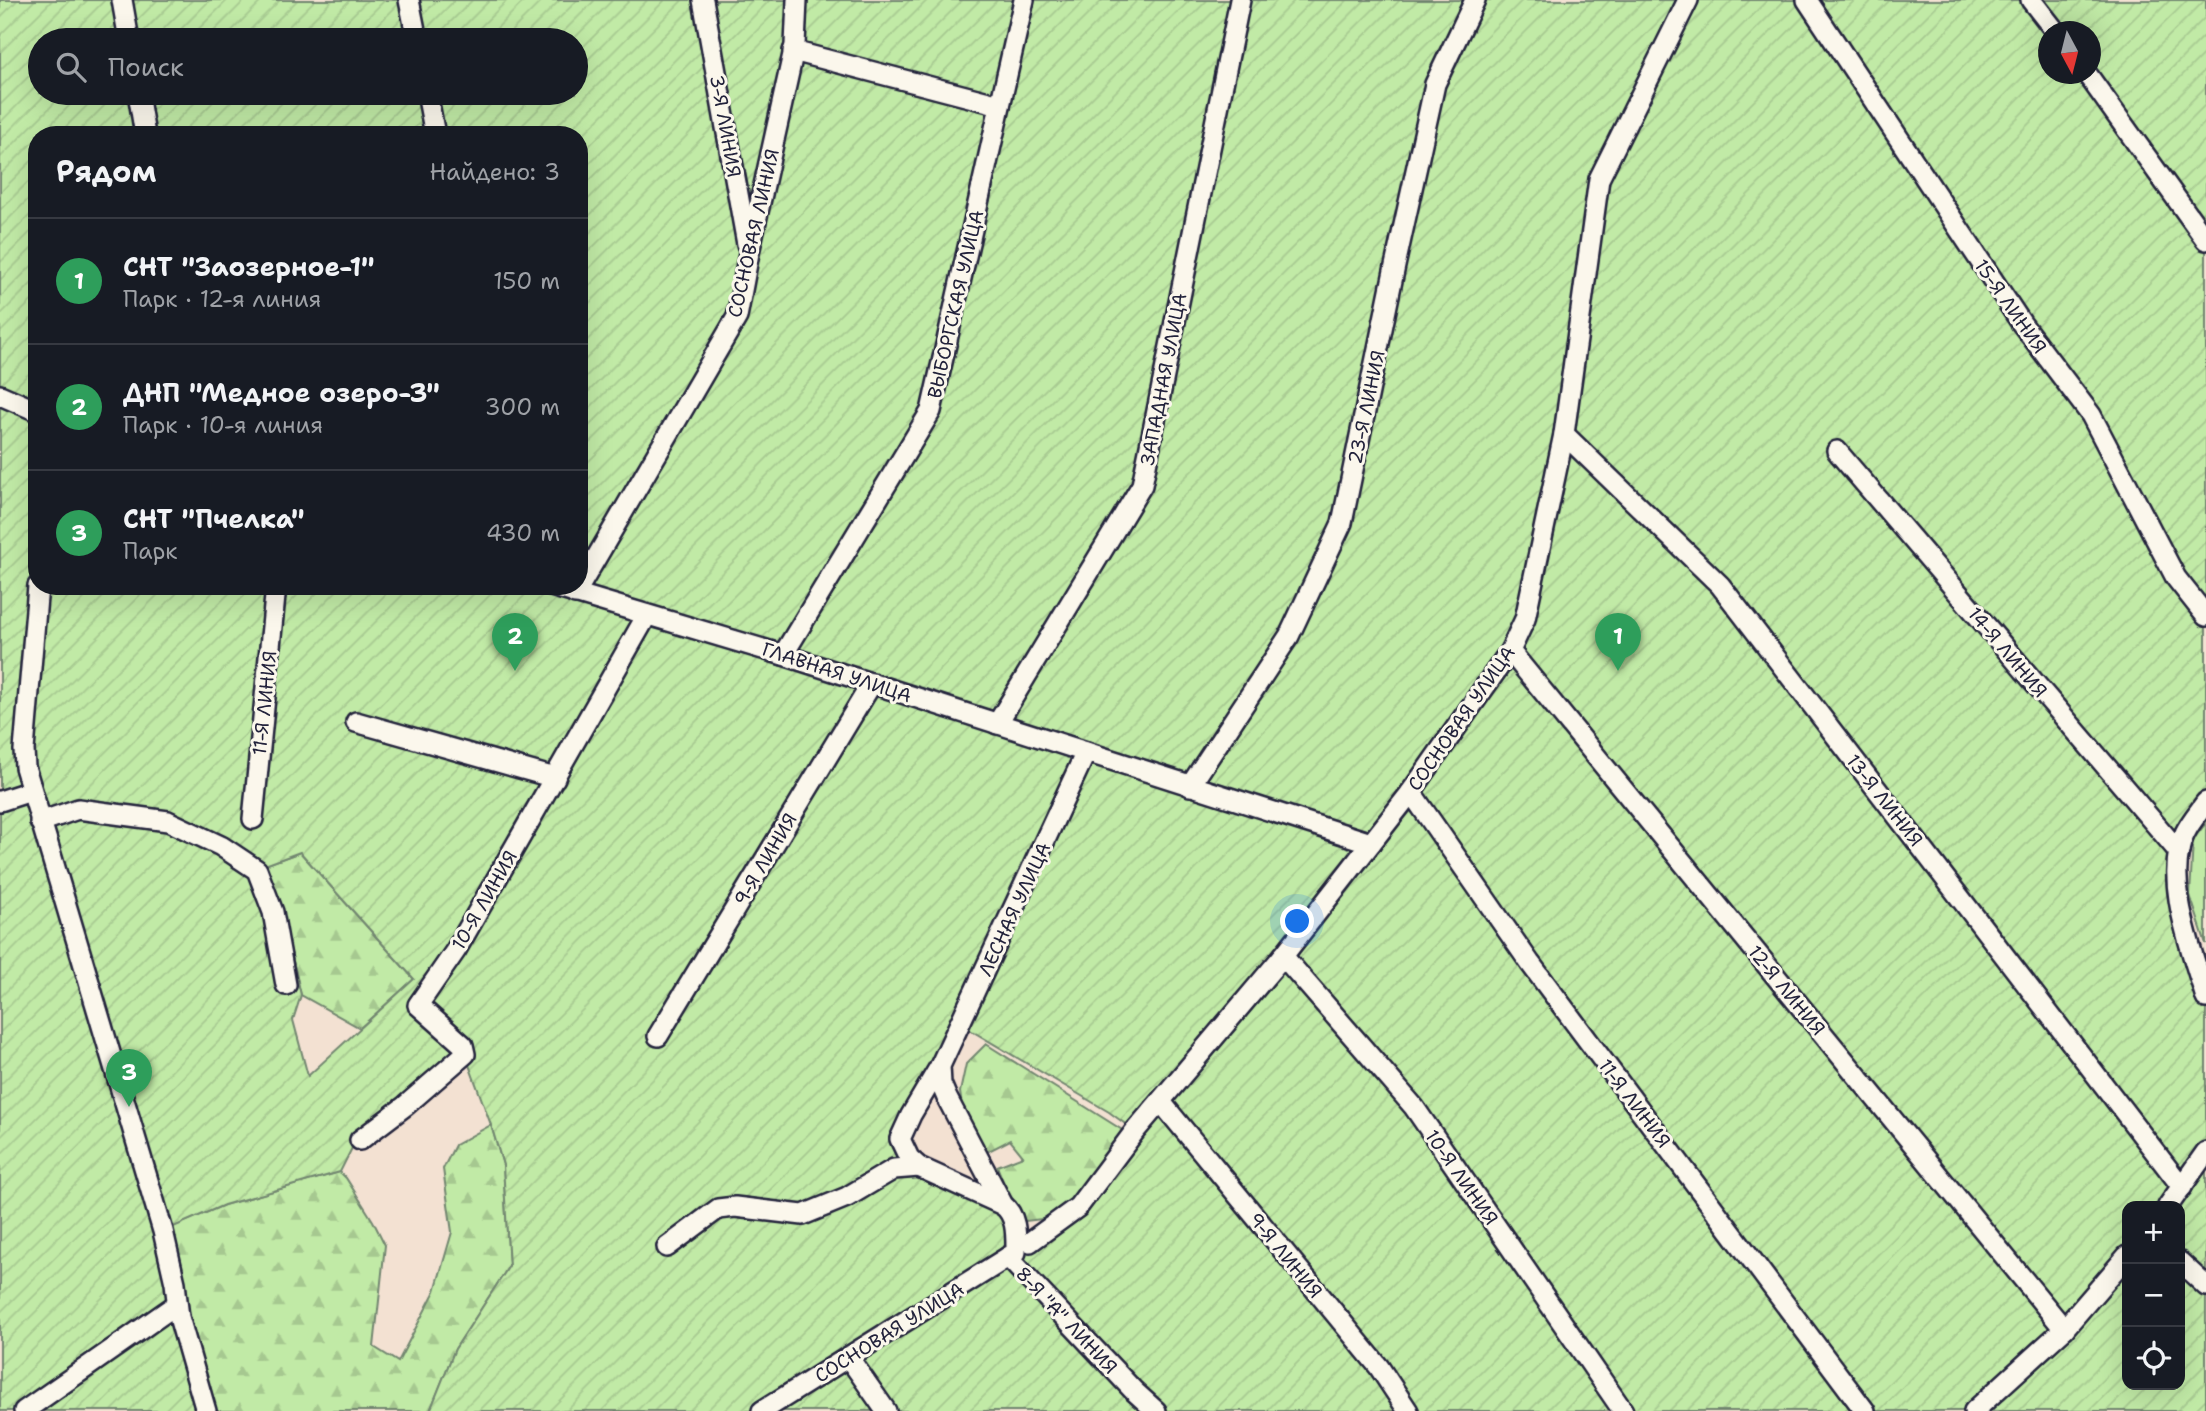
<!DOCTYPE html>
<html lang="ru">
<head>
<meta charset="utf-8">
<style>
	:root { --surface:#171b24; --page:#20242c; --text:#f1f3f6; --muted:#9ea1a6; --line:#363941; --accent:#d1495b }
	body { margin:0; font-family:"Shantell Sans",sans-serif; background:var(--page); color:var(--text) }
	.controls { position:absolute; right:21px; bottom:21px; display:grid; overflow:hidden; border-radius:14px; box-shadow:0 7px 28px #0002 }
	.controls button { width:63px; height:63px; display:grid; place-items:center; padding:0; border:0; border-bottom:2px solid var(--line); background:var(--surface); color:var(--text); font:35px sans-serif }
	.compass { position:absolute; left:2038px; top:21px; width:63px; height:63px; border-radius:50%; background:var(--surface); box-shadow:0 7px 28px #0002; rotate:173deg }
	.you { position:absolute; left:1298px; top:922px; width:24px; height:24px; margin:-18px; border:5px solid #fff; border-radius:50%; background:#1a73e8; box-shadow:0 0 0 10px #1a73e833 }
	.badge { display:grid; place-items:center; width:46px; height:46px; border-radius:50%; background:var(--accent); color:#fff; font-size:23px; font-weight:700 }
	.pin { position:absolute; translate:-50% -58px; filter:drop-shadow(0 2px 4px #0008) }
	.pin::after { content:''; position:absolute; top:37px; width:24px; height:21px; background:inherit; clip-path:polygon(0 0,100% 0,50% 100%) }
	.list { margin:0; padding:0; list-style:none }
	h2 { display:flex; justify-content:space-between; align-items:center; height:91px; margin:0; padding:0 28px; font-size:30px }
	h2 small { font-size:23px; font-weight:400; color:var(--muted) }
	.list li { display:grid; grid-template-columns:46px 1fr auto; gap:21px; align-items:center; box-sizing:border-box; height:126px; padding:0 28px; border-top:2px solid var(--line) }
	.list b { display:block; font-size:26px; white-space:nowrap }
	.list p { margin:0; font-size:23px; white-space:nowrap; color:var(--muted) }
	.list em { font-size:23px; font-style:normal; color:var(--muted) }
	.icon { flex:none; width:38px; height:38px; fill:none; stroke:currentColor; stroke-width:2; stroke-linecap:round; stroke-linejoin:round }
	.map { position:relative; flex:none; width:2206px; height:1411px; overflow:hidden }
	.search { position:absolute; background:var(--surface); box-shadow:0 7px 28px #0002; left:28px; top:28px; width:560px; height:77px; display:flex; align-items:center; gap:18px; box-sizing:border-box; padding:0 24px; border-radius:38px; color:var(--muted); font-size:26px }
	.panel { position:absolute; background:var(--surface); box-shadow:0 7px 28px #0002; left:28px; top:126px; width:560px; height:469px; border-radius:28px }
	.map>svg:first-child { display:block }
	.green { fill:#c1eaa6; stroke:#728670; stroke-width:2 }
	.forest { fill:url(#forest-firs); stroke:#728670; stroke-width:2 }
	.garden { fill:url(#garden-furrows); stroke:#728670; stroke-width:2; fill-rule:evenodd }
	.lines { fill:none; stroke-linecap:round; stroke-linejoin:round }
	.street-casing { stroke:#22223b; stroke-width:24 }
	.street { stroke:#fbf7ec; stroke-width:19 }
	.labels { text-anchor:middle; stroke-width:6; stroke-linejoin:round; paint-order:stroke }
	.street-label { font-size:19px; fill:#22223b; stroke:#fbf7ec }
</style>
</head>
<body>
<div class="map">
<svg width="2206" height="1411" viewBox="0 0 2206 1411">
	<defs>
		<pattern id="forest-firs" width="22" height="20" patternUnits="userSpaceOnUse" patternTransform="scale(1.75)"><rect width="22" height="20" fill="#c1eaa6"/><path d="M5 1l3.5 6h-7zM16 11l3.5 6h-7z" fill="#a6c890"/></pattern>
		<pattern id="garden-furrows" width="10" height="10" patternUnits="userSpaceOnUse" patternTransform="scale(1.75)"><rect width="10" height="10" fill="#c1eaa6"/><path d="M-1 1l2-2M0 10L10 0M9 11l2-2" fill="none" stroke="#a6c890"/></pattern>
	</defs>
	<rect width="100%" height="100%" fill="#f3e1d2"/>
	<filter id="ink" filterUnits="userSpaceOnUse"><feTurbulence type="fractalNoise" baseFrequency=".0143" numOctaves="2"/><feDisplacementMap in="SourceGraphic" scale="14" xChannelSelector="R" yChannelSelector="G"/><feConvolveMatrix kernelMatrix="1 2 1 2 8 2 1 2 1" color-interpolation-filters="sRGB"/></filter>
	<g filter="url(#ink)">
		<polygon class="green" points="2206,823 2206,944 2190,895 2193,840"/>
		<g class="forest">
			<polygon points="300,852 414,979 360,1028 301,995 280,906 262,866"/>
			<polygon points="986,1044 1127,1133 1083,1194 1051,1218 1025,1221 1016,1213 997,1166 1023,1156 1010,1140 985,1153 964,1121 960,1092 966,1064"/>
			<polygon points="491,1125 503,1165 509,1266 455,1349 430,1411 206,1411 163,1231 224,1205 340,1172 346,1178 373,1221 385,1245 374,1347 398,1362 435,1291 452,1232 443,1169 455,1145"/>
		</g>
		<path class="garden" d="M0 0H2206V802L2179 852 2206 998V1411H430L455 1349 509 1266 503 1165 491 1125 465 1054 354 1144 340 1172 224 1205 164 1231 206 1411H0ZM2048 32H2090V74H2048ZM40 40H576V93H40ZM37 135H579V586H37ZM300 852 414 979 308 1076 293 1020 301 995 280 906 262 866ZM960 1024 1109 1112 1135 1131 1078 1207 1016 1251V1230L994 1201 909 1158 911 1115ZM2127 1206H2180V1385H2127Z"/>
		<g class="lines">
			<defs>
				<g id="street">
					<polyline points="122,0 129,40"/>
					<polyline points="409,0 417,40"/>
					<polyline points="703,0 747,244"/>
					<polyline points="1807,0 2022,324 2091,415 2176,578 2206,616"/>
					<polyline points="2031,0 2056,32"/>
					<polyline points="793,51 1000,105"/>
					<polyline points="2087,74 2206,240"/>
					<polyline points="138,93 145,135"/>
					<polyline points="427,93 435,135"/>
					<polyline points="0,395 37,411"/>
					<polyline points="1564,434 1720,585 2182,1187"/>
					<polyline points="1837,451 2179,852"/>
					<polyline points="38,586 24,750 25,767 163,1231 175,1283 179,1317 206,1411"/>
					<polyline points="551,586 783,655 1371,843"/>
					<polyline points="575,594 737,317 749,253 795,45 797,0"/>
					<polyline points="1510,651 2064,1329"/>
					<polyline points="783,655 931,411 1024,0"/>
					<polyline points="356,722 555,778"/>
					<polyline points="997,724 1142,485 1240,0"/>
					<polyline points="1190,786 1289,636 1342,523 1395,266 1435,84 1475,0"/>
					<polyline points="1411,792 1530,963 1865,1411"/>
					<polyline points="0,801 31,791"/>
					<path d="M2206 802C2199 812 2190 822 2185 833 2162 878 2193 953 2206 998"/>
					<polyline points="253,819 276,586"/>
					<polyline points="40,822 78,809 168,821 221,846 257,870 273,912 286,985"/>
					<polyline points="1283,956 1414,1107 1623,1411"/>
					<polyline points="658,1036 872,683"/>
					<polyline points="940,1066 911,1115 900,1139 909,1158 919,1167 1003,1205"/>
					<polyline points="1161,1102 1379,1367 1408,1411"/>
					<polyline points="360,1140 405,1106 465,1054 463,1045 418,1005 456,950 647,615"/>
					<polyline points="2168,1206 2206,1152"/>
					<polyline points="1030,1242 1078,1207 1135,1131 1283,956 1411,792 1510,651 1525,619 1564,434 1599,179 1688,0"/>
					<polyline points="667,1247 718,1209 735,1207 803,1215 847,1197 894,1169 919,1167"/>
					<polyline points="1008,1257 1134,1391 1156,1411"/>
					<polyline points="2180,1262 2206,1286"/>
					<polyline points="849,1358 886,1411"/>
					<polyline points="24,1411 177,1304"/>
					<path d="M762 1411 1016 1252C1016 1235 1017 1216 1003 1205L947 1098 941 1084 940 1066 1086 752"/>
					<polyline points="1974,1411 2064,1329 2127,1256"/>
				</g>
			</defs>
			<use href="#street" class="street-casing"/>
			<use href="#street" class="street"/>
		</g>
	</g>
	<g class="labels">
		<g class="street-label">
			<text transform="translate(726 126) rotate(80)" y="7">3-Я ЛИНИЯ</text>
			<text transform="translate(753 233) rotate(-77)" y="7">СОСНОВАЯ ЛИНИЯ</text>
			<text transform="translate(955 304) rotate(-77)" y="7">ВЫБОРГСКАЯ УЛИЦА</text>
			<text transform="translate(2011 306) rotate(55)" y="7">15-Я ЛИНИЯ</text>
			<text transform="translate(1163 379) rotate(-79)" y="7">ЗАПАДНАЯ УЛИЦА</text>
			<text transform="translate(1366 407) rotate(-78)" y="7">23-Я ЛИНИЯ</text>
			<text transform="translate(2008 652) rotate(50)" y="7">14-Я ЛИНИЯ</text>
			<text transform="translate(837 672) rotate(18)" y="7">ГЛАВНАЯ УЛИЦА</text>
			<text transform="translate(264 703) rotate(-84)" y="7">11-Я ЛИНИЯ</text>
			<text transform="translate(1461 718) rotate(-55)" y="7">СОСНОВАЯ УЛИЦА</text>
			<text transform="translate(1885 800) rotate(52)" y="7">13-Я ЛИНИЯ</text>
			<text transform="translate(765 859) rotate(-59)" y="7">9-Я ЛИНИЯ</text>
			<text transform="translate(484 900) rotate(-60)" y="7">10-Я ЛИНИЯ</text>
			<text transform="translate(1014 909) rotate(-65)" y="7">ЛЕСНАЯ УЛИЦА</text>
			<text transform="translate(1787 990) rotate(51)" y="7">12-Я ЛИНИЯ</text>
			<text transform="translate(1635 1103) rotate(53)" y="7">11-Я ЛИНИЯ</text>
			<text transform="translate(1462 1177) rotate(55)" y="7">10-Я ЛИНИЯ</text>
			<text transform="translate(1286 1255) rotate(51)" y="7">9-Я ЛИНИЯ</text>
			<text transform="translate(1067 1320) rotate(47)" y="7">8-Я "А" ЛИНИЯ</text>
			<text transform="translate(889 1332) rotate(-32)" y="7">СОСНОВАЯ УЛИЦА</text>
		</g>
	</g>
</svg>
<div class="controls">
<button>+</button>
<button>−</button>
<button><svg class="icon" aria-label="locate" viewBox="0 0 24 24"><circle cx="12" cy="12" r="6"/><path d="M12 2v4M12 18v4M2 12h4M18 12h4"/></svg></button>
</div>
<svg class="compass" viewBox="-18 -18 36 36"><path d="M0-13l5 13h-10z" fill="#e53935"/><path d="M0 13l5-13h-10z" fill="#9ea1a6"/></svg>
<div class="you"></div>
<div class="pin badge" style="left:1618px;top:671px;background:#2e9e5b">1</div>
<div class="pin badge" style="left:515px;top:671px;background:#2e9e5b">2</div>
<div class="pin badge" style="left:129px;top:1107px;background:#2e9e5b">3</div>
<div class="search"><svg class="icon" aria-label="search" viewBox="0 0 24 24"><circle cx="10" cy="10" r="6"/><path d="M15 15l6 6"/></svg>Поиск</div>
<section class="panel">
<h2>Рядом<small>Найдено: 3</small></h2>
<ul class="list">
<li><span class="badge" style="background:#2e9e5b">1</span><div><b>СНТ &quot;Заозерное-1&quot;</b><p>Парк · 12-я линия</p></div><em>150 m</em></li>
<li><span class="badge" style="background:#2e9e5b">2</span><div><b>ДНП &quot;Медное озеро-3&quot;</b><p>Парк · 10-я линия</p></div><em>300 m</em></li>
<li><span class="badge" style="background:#2e9e5b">3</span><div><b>СНТ &quot;Пчелка&quot;</b><p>Парк</p></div><em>430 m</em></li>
</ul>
</section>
</div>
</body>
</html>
